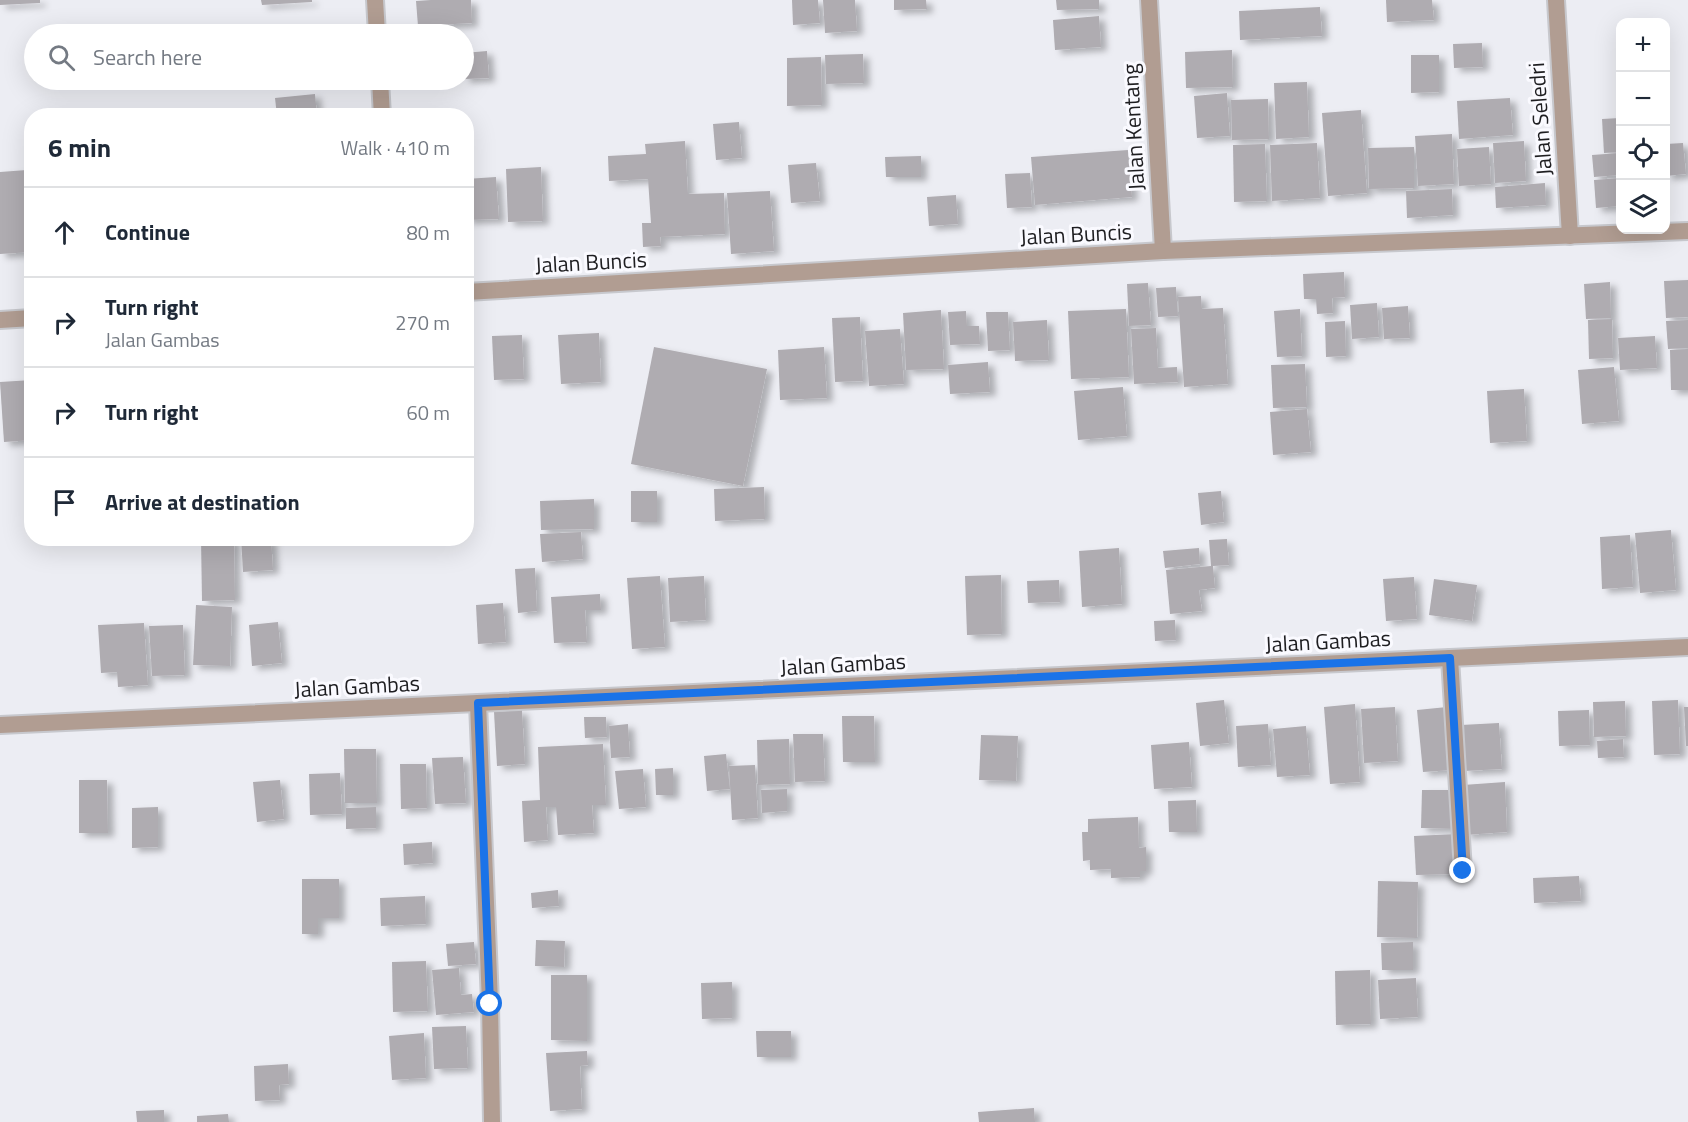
<!DOCTYPE html>
<html lang="en">
<head>
<meta charset="utf-8">
<style>
	:root { --surface:#fff; --page:#f6f6f7; --text:#1f2937; --muted:#747a83; --line:#e0e1e3 }
	body { margin:0; font-family:"Titillium Web",sans-serif; background:var(--page); color:var(--text) }
	.controls { position:absolute; right:18px; top:18px; display:grid; overflow:hidden; border-radius:12px; box-shadow:0 6px 24px #0002 }
	.controls button { width:54px; height:54px; display:grid; place-items:center; padding:0; border:0; border-bottom:2px solid var(--line); background:var(--surface); color:var(--text); font:30px sans-serif }
	.stop { position:absolute; width:18px; height:18px; margin:-14px; border:4px solid #1a73e8; border-radius:50%; background:#fff }
	.stop.end { background:#1a73e8; border-color:#fff; box-shadow:0 2px 6px #0008 }
	.list { margin:0; padding:0; list-style:none }
	h2 { display:flex; justify-content:space-between; align-items:center; height:78px; margin:0; padding:0 24px; font-size:26px }
	h2 small { font-size:20px; font-weight:400; color:var(--muted) }
	.list li { display:grid; grid-template-columns:39px 1fr auto; gap:18px; align-items:center; box-sizing:border-box; height:90px; padding:0 24px; border-top:2px solid var(--line) }
	.list b { display:block; font-size:22px; white-space:nowrap }
	.list p { margin:0; font-size:20px; white-space:nowrap; color:var(--muted) }
	.list em { font-size:20px; font-style:normal; color:var(--muted) }
	.icon { flex:none; width:33px; height:33px; fill:none; stroke:currentColor; stroke-width:2; stroke-linecap:round; stroke-linejoin:round }
	.map { position:relative; flex:none; width:1688px; height:1122px; overflow:hidden }
	.search { position:absolute; background:var(--surface); box-shadow:0 6px 24px #0002; left:24px; top:24px; width:450px; height:66px; display:flex; align-items:center; gap:15px; box-sizing:border-box; padding:0 21px; border-radius:33px; color:var(--muted); font-size:22px }
	.panel { position:absolute; background:var(--surface); box-shadow:0 6px 24px #0002; left:24px; top:108px; width:450px; height:438px; border-radius:24px }
	.map>svg:first-child { display:block }
	.building { fill:#afacb1; filter:url(#shadow) }
	.lines { fill:none; stroke-linecap:round; stroke-linejoin:round }
	.minor-casing { stroke:#c7c8cd; stroke-width:20 }
	.tertiary-casing { stroke:#c7c8cd; stroke-width:20 }
	.minor { stroke:#b19d92; stroke-width:16 }
	.tertiary { stroke:#b19d92; stroke-width:16 }
	.route { stroke:#1a73e8; stroke-width:8 }
	.labels { text-anchor:middle; stroke-width:6; stroke-linejoin:round; paint-order:stroke }
	.street-label { font-size:22px; fill:#1e1e21; stroke:#fafaff }
</style>
</head>
<body>
<div class="map">
<svg width="1688" height="1122" viewBox="0 0 1688 1122">
	<defs>
		<filter id="shadow"><feDropShadow dx="6" dy="4" stdDeviation="3" flood-color="#0004"/></filter>
	</defs>
	<rect width="100%" height="100%" fill="#ecedf3"/>
	<g class="building">
		<polygon points="0,0 40,0 40,3 0,5"/>
		<polygon points="261,0 312,0 312,2 262,5"/>
		<polygon points="431,0 471,0 472,23 418,26 416,1"/>
		<polygon points="792,0 818,0 820,23 793,25"/>
		<polygon points="823,0 855,0 857,31 825,33"/>
		<polygon points="894,0 926,0 927,9 894,10"/>
		<polygon points="1056,0 1099,0 1099,9 1057,10"/>
		<polygon points="1386,0 1432,0 1434,20 1387,22"/>
		<polygon points="1320,7 1322,36 1240,40 1239,11"/>
		<polygon points="1099,16 1101,47 1055,50 1053,20"/>
		<polygon points="317,29 318,34 270,34 270,32"/>
		<polygon points="1482,43 1483,67 1454,68 1453,44"/>
		<polygon points="1232,50 1233,87 1186,88 1185,52"/>
		<polygon points="487,51 489,78 464,79 464,53"/>
		<polygon points="863,54 864,83 826,84 825,55"/>
		<polygon points="1411,55 1439,55 1439,92 1411,93"/>
		<polygon points="821,57 822,105 787,106 787,58"/>
		<polygon points="1307,82 1309,137 1276,139 1274,83"/>
		<polygon points="1227,93 1230,136 1197,138 1194,96"/>
		<polygon points="315,94 317,116 277,116 275,98"/>
		<polygon points="1510,98 1513,135 1459,139 1457,101"/>
		<polygon points="1268,99 1269,139 1232,140 1231,100"/>
		<polygon points="1361,110 1367,193 1328,196 1322,113"/>
		<polygon points="1620,118 1620,152 1604,153 1602,119"/>
		<polygon points="739,122 742,158 716,160 713,124"/>
		<polygon points="1452,134 1454,184 1418,186 1415,136"/>
		<polygon points="685,141 688,194 724,193 725,234 660,237 661,246 643,247 642,223 651,223 648,179 609,181 608,156 646,154 645,144"/>
		<polygon points="1524,141 1526,181 1495,183 1493,143"/>
		<polygon points="1317,143 1320,198 1272,201 1270,145"/>
		<polygon points="1683,143 1686,174 1666,176 1666,144"/>
		<polygon points="1265,144 1267,201 1234,202 1233,145"/>
		<polygon points="1414,147 1414,188 1369,189 1368,148"/>
		<polygon points="1489,147 1491,184 1459,186 1457,149"/>
		<polygon points="1128,150 1132,197 1035,205 1031,157"/>
		<polygon points="1620,153 1620,175 1594,177 1592,155"/>
		<polygon points="921,156 921,177 886,177 885,157"/>
		<polygon points="816,163 820,201 791,203 788,165"/>
		<polygon points="541,167 543,221 508,222 506,169"/>
		<polygon points="27,170 32,252 0,254 0,172"/>
		<polygon points="1030,173 1032,207 1007,208 1005,174"/>
		<polygon points="496,177 499,219 466,220 466,179"/>
		<polygon points="1620,178 1620,206 1596,208 1594,180"/>
		<polygon points="1545,183 1546,205 1496,208 1495,187"/>
		<polygon points="1452,189 1453,215 1407,218 1406,191"/>
		<polygon points="770,191 774,251 731,254 727,193"/>
		<polygon points="956,195 958,224 929,226 927,197"/>
		<polygon points="1344,272 1345,297 1332,298 1333,313 1317,314 1316,299 1304,299 1303,274"/>
		<polygon points="1688,280 1688,317 1666,318 1664,281"/>
		<polygon points="1610,282 1611,318 1586,319 1584,284"/>
		<polygon points="1148,283 1151,325 1129,326 1127,284"/>
		<polygon points="1176,287 1178,316 1158,317 1156,288"/>
		<polygon points="1201,296 1202,309 1223,308 1228,384 1184,387 1178,297"/>
		<polygon points="1377,303 1379,337 1352,339 1350,305"/>
		<polygon points="1408,306 1410,338 1384,339 1382,308"/>
		<polygon points="1126,309 1129,377 1071,379 1068,311"/>
		<polygon points="1300,309 1302,356 1277,357 1274,311"/>
		<polygon points="941,310 944,369 906,370 903,313"/>
		<polygon points="966,311 967,326 979,326 980,344 950,345 948,312"/>
		<polygon points="986,312 1008,312 1010,350 988,351"/>
		<polygon points="860,317 863,381 835,382 832,318"/>
		<polygon points="1612,319 1613,358 1589,359 1588,320"/>
		<polygon points="1047,320 1049,360 1015,361 1013,322"/>
		<polygon points="1688,320 1688,348 1668,349 1666,321"/>
		<polygon points="1345,321 1346,356 1326,357 1325,322"/>
		<polygon points="1156,328 1158,368 1177,367 1178,382 1134,384 1131,329"/>
		<polygon points="900,329 904,384 869,386 865,331"/>
		<polygon points="599,333 601,382 561,384 558,335"/>
		<polygon points="522,335 524,379 494,380 492,336"/>
		<polygon points="1655,336 1657,368 1620,370 1618,338"/>
		<polygon points="654,347 767,369 743,486 631,464"/>
		<polygon points="824,347 827,398 780,400 778,350"/>
		<polygon points="1688,349 1688,390 1671,390 1670,350"/>
		<polygon points="988,362 990,392 950,394 948,365"/>
		<polygon points="1305,364 1307,407 1273,408 1271,365"/>
		<polygon points="1614,367 1619,421 1582,424 1578,370"/>
		<polygon points="32,380 32,440 4,442 0,382"/>
		<polygon points="1123,387 1127,436 1078,440 1074,391"/>
		<polygon points="1524,389 1527,441 1490,443 1487,391"/>
		<polygon points="1307,409 1311,452 1273,455 1270,412"/>
		<polygon points="764,487 765,519 715,521 714,489"/>
		<rect x="631" y="491" width="26" height="31"/>
		<polygon points="1221,491 1224,522 1201,525 1198,493"/>
		<polygon points="594,499 594,529 541,530 540,501"/>
		<polygon points="1671,530 1676,590 1640,593 1635,533"/>
		<polygon points="581,532 583,559 542,562 540,534"/>
		<polygon points="1630,535 1633,587 1602,589 1600,537"/>
		<polygon points="201,538 234,538 235,600 202,601"/>
		<polygon points="241,538 271,538 273,570 243,572"/>
		<polygon points="1227,539 1229,565 1213,566 1215,588 1199,590 1202,611 1170,614 1166,570 1211,566 1209,540"/>
		<polygon points="1119,548 1122,604 1082,607 1079,551"/>
		<polygon points="1199,548 1200,564 1165,568 1163,551"/>
		<polygon points="535,568 537,611 518,613 515,569"/>
		<polygon points="1001,575 1002,634 967,635 965,576"/>
		<polygon points="660,576 665,647 632,649 627,578"/>
		<polygon points="704,576 706,620 670,622 668,578"/>
		<polygon points="1414,577 1417,619 1386,621 1383,579"/>
		<polygon points="1434,579 1477,585 1472,621 1429,615"/>
		<polygon points="1059,580 1060,602 1028,603 1027,581"/>
		<polygon points="600,594 601,610 585,610 587,642 554,643 551,597"/>
		<polygon points="503,603 506,642 478,644 476,605"/>
		<polygon points="196,605 232,607 230,666 193,665"/>
		<polygon points="1175,620 1176,640 1155,641 1154,621"/>
		<polygon points="278,622 282,663 252,666 249,625"/>
		<polygon points="144,623 148,685 118,687 117,672 101,673 98,625"/>
		<polygon points="183,625 185,675 152,676 149,626"/>
		<polygon points="1224,700 1229,743 1200,746 1196,703"/>
		<polygon points="1678,700 1680,754 1654,755 1652,701"/>
		<polygon points="1625,701 1626,736 1594,737 1593,702"/>
		<polygon points="1355,704 1360,782 1330,784 1324,707"/>
		<polygon points="1395,707 1398,761 1364,763 1361,709"/>
		<polygon points="1447,707 1452,770 1423,772 1417,710"/>
		<polygon points="1684,707 1688,707 1688,746 1686,746"/>
		<polygon points="522,710 525,764 497,766 494,712"/>
		<polygon points="1589,710 1590,745 1559,746 1558,711"/>
		<polygon points="842,716 874,716 875,762 843,762"/>
		<polygon points="584,717 606,717 607,737 585,738"/>
		<polygon points="1499,723 1502,769 1464,771 1461,725"/>
		<polygon points="628,724 630,757 611,758 609,726"/>
		<polygon points="1268,724 1271,765 1238,767 1236,726"/>
		<polygon points="1306,726 1310,775 1277,777 1273,729"/>
		<polygon points="793,734 823,734 825,781 795,782"/>
		<polygon points="981,735 1018,736 1016,781 979,780"/>
		<polygon points="789,739 790,784 758,785 757,740"/>
		<polygon points="1623,739 1624,757 1598,758 1597,741"/>
		<polygon points="1189,742 1192,787 1154,789 1151,745"/>
		<polygon points="603,744 606,805 592,805 594,833 558,835 556,807 546,807 548,840 524,842 522,801 540,800 538,747"/>
		<polygon points="344,749 376,749 377,803 345,803"/>
		<polygon points="726,754 730,789 707,791 704,756"/>
		<polygon points="463,757 466,803 435,804 432,758"/>
		<polygon points="400,764 426,764 427,808 401,809"/>
		<polygon points="755,765 758,818 732,820 729,766"/>
		<polygon points="673,768 673,795 656,795 655,769"/>
		<polygon points="643,769 646,807 619,809 615,771"/>
		<polygon points="340,773 342,814 310,815 309,774"/>
		<polygon points="79,780 107,780 108,833 79,833"/>
		<polygon points="280,780 284,819 257,822 253,782"/>
		<polygon points="1505,782 1507,832 1465,835 1463,785"/>
		<polygon points="787,789 787,811 762,813 761,790"/>
		<polygon points="1422,790 1457,790 1457,829 1421,828"/>
		<polygon points="1196,800 1197,832 1169,832 1168,801"/>
		<polygon points="158,807 158,847 132,848 132,808"/>
		<polygon points="376,807 376,828 346,829 346,808"/>
		<polygon points="1138,817 1139,848 1146,847 1146,871 1140,871 1140,877 1111,878 1111,869 1090,870 1090,860 1083,861 1082,832 1088,832 1088,819"/>
		<polygon points="1457,834 1459,874 1416,875 1414,836"/>
		<polygon points="432,842 433,863 404,865 403,844"/>
		<polygon points="1579,876 1581,901 1534,903 1533,878"/>
		<polygon points="302,879 339,879 339,918 318,918 318,934 302,934"/>
		<polygon points="1378,881 1418,882 1417,938 1377,937"/>
		<polygon points="558,890 559,906 532,908 531,893"/>
		<polygon points="425,896 426,924 381,926 380,898"/>
		<polygon points="536,940 565,941 564,967 535,966"/>
		<polygon points="474,942 476,964 448,966 446,944"/>
		<polygon points="1413,942 1413,970 1382,970 1381,943"/>
		<polygon points="426,961 428,1011 393,1012 392,962"/>
		<polygon points="459,968 461,995 472,994 474,1012 436,1015 432,970"/>
		<polygon points="1370,970 1371,1024 1336,1025 1335,971"/>
		<polygon points="551,975 587,975 587,1041 551,1040"/>
		<polygon points="1416,978 1418,1017 1380,1019 1378,980"/>
		<polygon points="732,982 732,1018 702,1019 701,983"/>
		<polygon points="466,1026 468,1068 434,1069 432,1027"/>
		<polygon points="756,1031 791,1031 791,1057 757,1057"/>
		<polygon points="424,1033 426,1078 392,1080 389,1036"/>
		<polygon points="587,1051 588,1065 580,1066 582,1109 550,1111 546,1053"/>
		<polygon points="288,1064 289,1084 279,1085 280,1100 255,1101 254,1066"/>
		<polygon points="1034,1108 1035,1122 979,1122 978,1112"/>
		<polygon points="164,1110 164,1122 137,1122 136,1111"/>
		<polygon points="228,1114 229,1122 197,1122 197,1116"/>
	</g>
	<g class="lines">
		<defs>
			<g id="minor">
				<polyline points="375,0 377,34"/>
				<polyline points="1149,0 1163,251"/>
				<polyline points="1556,0 1570,236"/>
				<polyline points="380,80 382,116"/>
				<polyline points="1450,658 1463,871"/>
				<polyline points="478,703 490,1003 492,1122"/>
				<polyline points="0,725 1688,647"/>
			</g>
			<g id="tertiary">
				<polyline points="466,292 1163,251 1688,231"/>
				<polyline points="0,320 32,318"/>
			</g>
		</defs>
		<use href="#minor" class="minor-casing"/>
		<use href="#tertiary" class="tertiary-casing"/>
		<use href="#minor" class="minor"/>
		<use href="#tertiary" class="tertiary"/>
	</g>
	<g class="lines">
		<polyline class="route" points="490,1004 478,703 1450,658 1463,871"/>
	</g>
	<g class="labels">
		<g class="street-label">
			<text transform="translate(1540 119) rotate(-94)" y="8">Jalan Seledri</text>
			<text transform="translate(1133 127) rotate(-93)" y="8">Jalan Kentang</text>
			<text transform="translate(1076 234) rotate(-3)" y="8">Jalan Buncis</text>
			<text transform="translate(591 262) rotate(-3)" y="8">Jalan Buncis</text>
			<text transform="translate(1328 641) rotate(-3)" y="8">Jalan Gambas</text>
			<text transform="translate(843 664) rotate(-3)" y="8">Jalan Gambas</text>
			<text transform="translate(357 686) rotate(-3)" y="8">Jalan Gambas</text>
		</g>
	</g>
</svg>
<div class="controls">
<button>+</button>
<button>−</button>
<button><svg class="icon" aria-label="locate" viewBox="0 0 24 24"><circle cx="12" cy="12" r="6"/><path d="M12 2v4M12 18v4M2 12h4M18 12h4"/></svg></button>
<button><svg class="icon" aria-label="layers" viewBox="0 0 24 24"><path d="M12 4l9 5-9 5-9-5zM3 14l9 5 9-5"/></svg></button>
</div>
<div class="stop" style="left:490px;top:1004px"></div>
<div class="stop end" style="left:1463px;top:871px"></div>
<div class="search"><svg class="icon" aria-label="search" viewBox="0 0 24 24"><circle cx="10" cy="10" r="6"/><path d="M15 15l6 6"/></svg>Search here</div>
<section class="panel">
<h2>6 min<small>Walk · 410 m</small></h2>
<ul class="list">
<li><svg class="icon" aria-label="ahead" viewBox="0 0 24 24"><path d="M12 20V5M6 11l6-6 6 6"/></svg><div><b>Continue</b></div><em>80 m</em></li>
<li><svg class="icon" aria-label="right" viewBox="0 0 24 24"><path d="M7 20v-9h11M14 6l5 5-5 5"/></svg><div><b>Turn right</b><p>Jalan Gambas</p></div><em>270 m</em></li>
<li><svg class="icon" aria-label="right" viewBox="0 0 24 24"><path d="M7 20v-9h11M14 6l5 5-5 5"/></svg><div><b>Turn right</b></div><em>60 m</em></li>
<li><svg class="icon" aria-label="arrive" viewBox="0 0 24 24"><path d="M6 21V4h12l-3 4 3 4H6"/></svg><div><b>Arrive at destination</b></div></li>
</ul>
</section>
</div>
</body>
</html>
